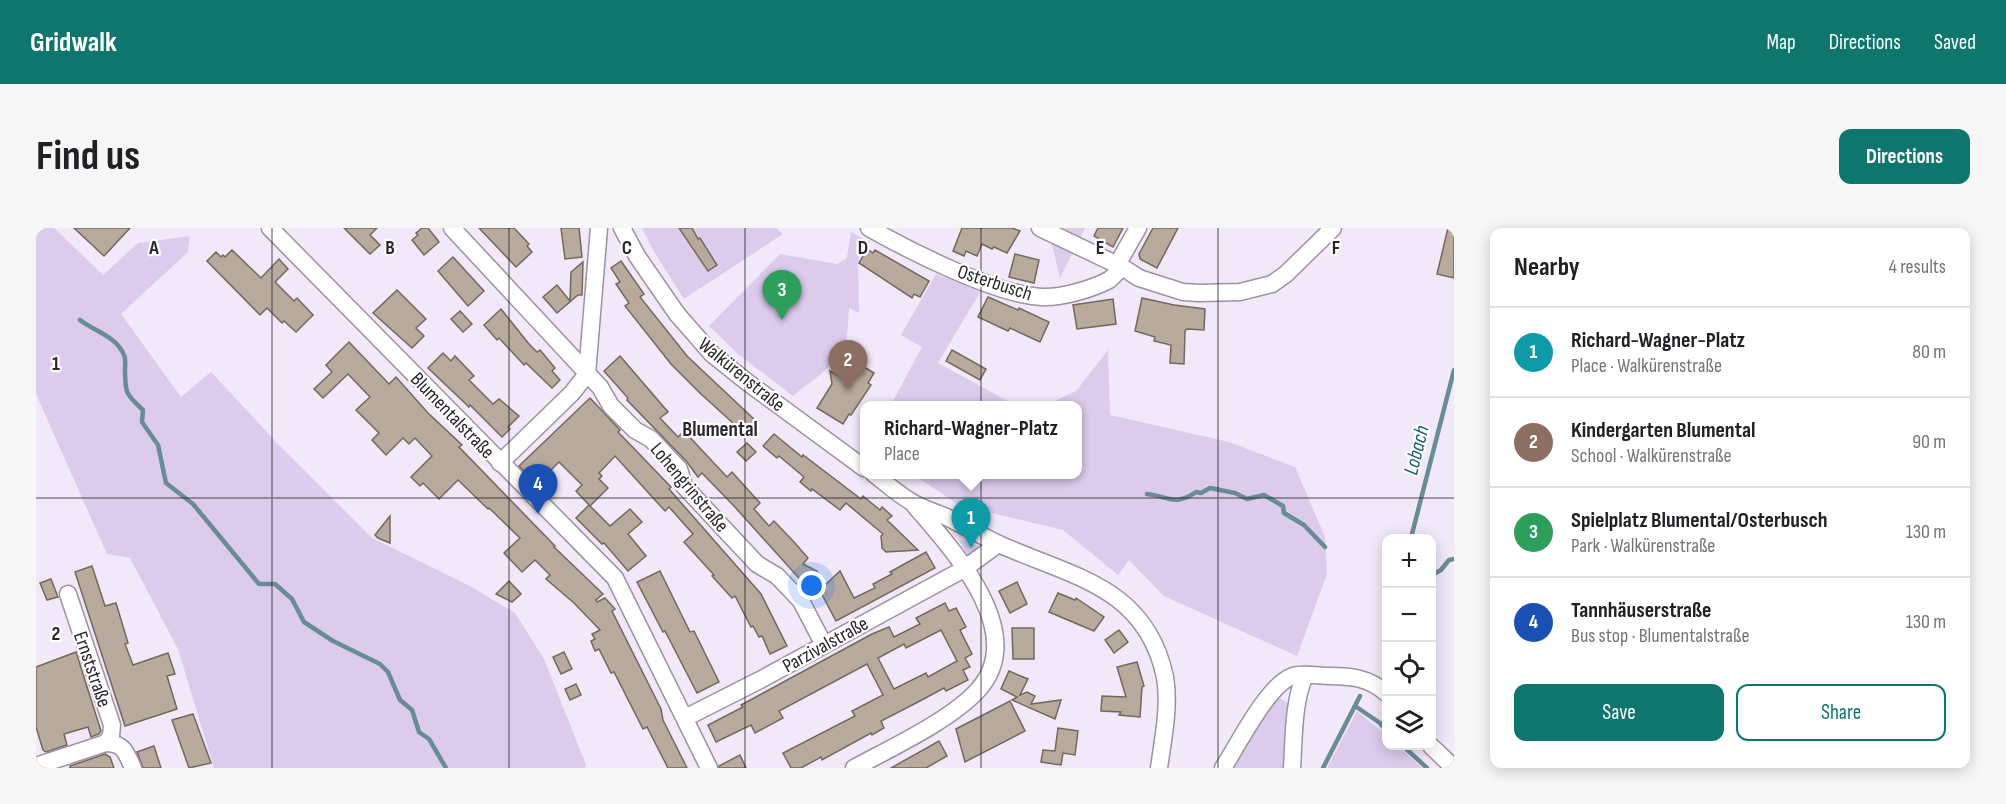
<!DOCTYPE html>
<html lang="en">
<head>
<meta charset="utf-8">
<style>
	:root { --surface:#fff; --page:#f6f6f6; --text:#202124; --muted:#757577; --line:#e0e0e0; --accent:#0f766e }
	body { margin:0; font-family:"Sofia Sans Condensed",sans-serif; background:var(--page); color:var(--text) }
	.controls { position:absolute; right:18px; bottom:18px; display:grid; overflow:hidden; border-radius:12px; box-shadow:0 3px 15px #0003 }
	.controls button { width:54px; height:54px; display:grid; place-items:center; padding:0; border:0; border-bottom:2px solid var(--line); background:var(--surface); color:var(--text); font:30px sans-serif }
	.you { position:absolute; left:776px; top:358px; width:21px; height:21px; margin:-15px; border:4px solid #fff; border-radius:50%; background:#1a73e8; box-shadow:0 0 0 9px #1a73e833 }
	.badge { display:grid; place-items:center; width:39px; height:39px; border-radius:50%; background:var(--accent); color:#fff; font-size:20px; font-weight:700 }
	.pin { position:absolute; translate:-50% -50px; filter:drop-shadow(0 2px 3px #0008) }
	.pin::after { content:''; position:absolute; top:32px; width:21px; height:18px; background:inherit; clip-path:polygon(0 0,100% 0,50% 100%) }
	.popup { position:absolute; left:824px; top:173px; width:222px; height:78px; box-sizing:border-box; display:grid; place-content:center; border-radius:12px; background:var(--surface); filter:drop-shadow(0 2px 4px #0005); font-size:20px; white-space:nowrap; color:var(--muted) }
	.popup b { font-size:22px; color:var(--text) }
	.popup::after { content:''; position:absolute; left:50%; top:100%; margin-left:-12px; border:12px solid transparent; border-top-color:var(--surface) }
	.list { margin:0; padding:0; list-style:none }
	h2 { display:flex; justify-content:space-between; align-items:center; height:78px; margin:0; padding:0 24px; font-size:26px }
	h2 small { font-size:20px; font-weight:400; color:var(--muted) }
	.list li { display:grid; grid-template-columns:39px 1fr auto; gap:18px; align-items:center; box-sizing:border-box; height:90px; padding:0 24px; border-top:2px solid var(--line) }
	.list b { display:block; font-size:22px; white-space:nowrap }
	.list p { margin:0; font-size:20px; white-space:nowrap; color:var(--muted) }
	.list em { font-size:20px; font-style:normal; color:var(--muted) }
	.actions { display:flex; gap:12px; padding:18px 24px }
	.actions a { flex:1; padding:14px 0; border:2px solid var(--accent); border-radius:12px; text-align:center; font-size:21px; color:var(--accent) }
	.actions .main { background:var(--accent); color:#fff }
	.icon { flex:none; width:33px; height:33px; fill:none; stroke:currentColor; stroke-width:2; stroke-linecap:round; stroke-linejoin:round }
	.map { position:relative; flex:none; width:1418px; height:540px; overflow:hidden; border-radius:12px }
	header { display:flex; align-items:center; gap:36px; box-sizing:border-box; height:84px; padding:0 30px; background:var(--accent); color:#fff }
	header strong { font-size:28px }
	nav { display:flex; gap:33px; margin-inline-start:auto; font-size:21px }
	.intro { display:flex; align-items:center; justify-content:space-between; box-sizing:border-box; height:144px; padding:0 36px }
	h1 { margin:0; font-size:42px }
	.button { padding:15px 27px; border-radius:12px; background:var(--accent); color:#fff; font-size:21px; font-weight:700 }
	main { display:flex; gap:36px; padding:0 36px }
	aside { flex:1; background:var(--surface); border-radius:12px; box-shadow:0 3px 15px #0003 }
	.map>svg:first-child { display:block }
	.green { fill:#dccbec }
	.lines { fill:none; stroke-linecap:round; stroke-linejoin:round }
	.stream { stroke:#698c96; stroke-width:4.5 }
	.building { fill:#b8ab9d; stroke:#74685b; stroke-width:1.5; fill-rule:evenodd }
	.street-casing { stroke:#9b92a2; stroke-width:19 }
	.street { stroke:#fff; stroke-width:16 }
	.grid { fill:none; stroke:#29262c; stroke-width:1.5; stroke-opacity:0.55 }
	.labels { text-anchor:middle; stroke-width:4.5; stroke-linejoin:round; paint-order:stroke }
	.street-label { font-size:20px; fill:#29262c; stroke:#fff }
	.neighbourhood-label { font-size:21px; font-weight:bold; fill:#29262c; stroke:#fff }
	.water-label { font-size:21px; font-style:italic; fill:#1a606e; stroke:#fff }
	.grid-label { font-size:20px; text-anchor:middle; font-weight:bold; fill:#29262c; stroke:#fff; stroke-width:4.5; stroke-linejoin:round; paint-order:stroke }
</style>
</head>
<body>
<header>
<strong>Gridwalk</strong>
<nav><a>Map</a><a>Directions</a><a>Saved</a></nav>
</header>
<div class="intro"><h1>Find us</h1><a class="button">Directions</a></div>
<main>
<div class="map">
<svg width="1418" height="540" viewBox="0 0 1418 540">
	<rect width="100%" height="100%" fill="#f1e8fa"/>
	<g class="green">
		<polygon points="0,0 18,0 67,47 102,15 154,8 152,24 85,86 145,169 175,144 242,216 336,310 432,357 479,385 508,431 550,537 549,540 178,540 142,421 94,330 71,326 0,166"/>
		<polygon points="606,0 740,0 747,6 648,71 617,22"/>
		<polygon points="1012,0 1049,0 1024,50"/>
		<path d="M815 4 834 14 822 31 823 85 813 80C812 91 812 103 810 113 803 137 774 153 757 168L702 126 673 98 744 26 801 36 811 30Z"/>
		<polygon points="900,46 944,64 902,135 979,177 855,177 886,119 865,107"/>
		<polygon points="1072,122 1074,187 1193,214 1259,239 1289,309 1291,346 1261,428 1128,368 1093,332 1082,347 1027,302 923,277 878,247 1042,246 1042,178 1010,177 1040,163"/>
		<polygon points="923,312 924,312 944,319 932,329"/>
		<polygon points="1240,468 1257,478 1251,540 1195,540"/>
		<polygon points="1321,483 1350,507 1350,518 1362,518 1386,540 1291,540"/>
	</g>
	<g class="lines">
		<g class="stream">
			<path d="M44 92C58 103 80 108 88 127 90 131 89 137 89 141 89 166 90 166 107 182L106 194 122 217 130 255 157 276 223 356H239L256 371 268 394 297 413 344 436 352 444 364 472 376 482 383 504 393 511 410 540"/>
			<path d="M1111 266C1132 268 1139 279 1160 264L1165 265 1174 260 1199 265 1211 271 1228 267 1247 278 1248 285 1268 297 1289 319"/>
			<polyline points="1375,310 1418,142"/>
			<polyline points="1396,347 1405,342 1413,332 1418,331"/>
			<polyline points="1350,408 1350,406"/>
			<polyline points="1319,478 1344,495 1350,502"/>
			<polyline points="1367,518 1391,540"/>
			<polyline points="1287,540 1324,468"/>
		</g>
	</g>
	<g class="building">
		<polygon points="38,0 94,0 68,28"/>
		<polygon points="308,0 341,0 334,7 344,17 334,26"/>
		<polygon points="386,0 392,0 403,14 388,27 376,12 382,7 380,5"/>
		<polygon points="443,0 478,0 493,16 491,18 496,24 480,39"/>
		<polygon points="525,0 543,0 546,29 529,31"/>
		<polygon points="643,0 656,0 662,11 664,10 681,37 672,43"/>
		<polygon points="926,0 976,0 984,3 971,25 958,19 956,21 946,16 941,28 930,23 928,28 917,23"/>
		<polygon points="1062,0 1087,0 1077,19 1058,8"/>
		<polygon points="1117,0 1142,0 1121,40 1104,31 1103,26"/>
		<polygon points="1412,0 1418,0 1418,50 1401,46"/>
		<polygon points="831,21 837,25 839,22 893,53 884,69 878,66 876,70 823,35"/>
		<polygon points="196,22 225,50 243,31 252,41 239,54 258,73 261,70 277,87 260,104 248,93 246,95 231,80 224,87 171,33 180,24 185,29 187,27 189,29"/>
		<polygon points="979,26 1003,32 998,55 973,49"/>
		<polygon points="417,29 448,63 432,78 402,43"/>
		<polygon points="585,33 608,66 604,69 651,128 720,193 709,206 665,166 635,136 589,78 593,75 580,56 584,54 575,40"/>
		<polygon points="547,34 546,67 542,67 521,85 507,69 521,57 534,73 535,44"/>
		<polygon points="361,62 390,91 380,100 388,108 376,120 337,85"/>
		<polygon points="952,69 982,82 983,80 1013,94 1004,114 974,100 972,103 942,89"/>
		<polygon points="1106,70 1138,77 1169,81 1168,102 1151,101 1149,103 1148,136 1134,135 1135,117 1118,113 1119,109 1099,103"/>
		<polygon points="1077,71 1080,96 1041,101 1037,77"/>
		<polygon points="465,81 493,116 501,124 504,122 519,140 516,143 524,152 516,160 490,135 488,137 463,110 461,112 448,97"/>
		<polygon points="424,83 436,96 427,104 415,91"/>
		<polygon points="313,114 353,156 360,149 392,185 426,217 423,219 519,318 518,319 567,366 560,372 561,374 569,370 579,381 576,383 625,481 627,492 651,540 632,540 611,499 607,501 578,444 575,445 563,421 559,423 555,413 559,411 556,406 564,402 538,375 510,351 514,347 499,332 486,344 468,325 484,310 453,280 452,281 422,252 403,271 387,255 384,258 375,249 396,228 379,210 373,216 367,210 350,227 336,212 343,205 320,182 334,169 312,146 287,170 278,161 296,144 290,137"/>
		<polygon points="916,122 950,141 944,152 910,133"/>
		<polygon points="407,125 415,133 419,128 438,148 433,152 457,176 463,171 483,188 472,199 474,201 466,209 434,177 433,179 392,140"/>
		<polygon points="584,128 632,184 624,190 642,209 648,203 691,249 696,244 724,275 718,281 733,298 738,293 758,314 772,330 767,336 781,343 788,358 804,343 818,370 839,360 837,356 856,346 854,344 890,324 899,340 800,393 784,363 779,368 698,278 666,245 662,249 651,234 591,172 592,170 568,143"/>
		<polygon points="812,129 838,145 832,155 835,157 815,187 813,186 807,196 781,180 796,156 794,143 801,147"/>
		<polygon points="554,170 584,202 582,204 635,259 633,261 725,366 751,418 734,426 726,408 723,409 717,398 715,399 699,368 696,370 676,348 678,347 648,314 657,306 633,279 629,283 579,228 563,245 566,248 563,251 572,260 554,278 574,298 594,281 606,294 592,306 610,328 592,343 568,315 566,316 540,290 553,277 540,263 546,257 523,234 501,256 483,238"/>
		<polygon points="738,206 766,229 767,227 825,271 827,268 844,282 846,279 856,288 851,292 882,322 850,324 846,320 845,308 847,306 810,275 804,282 776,261 775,263 764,254 768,249 743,228 741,230 727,218"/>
		<polygon points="711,215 720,224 710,233 701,224"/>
		<polygon points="354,288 354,315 342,310 339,307"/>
		<polygon points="56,338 69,378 80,375 92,415 89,416 97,437 132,425 139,446 131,448 141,481 89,498 39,344"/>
		<polygon points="624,343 654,404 658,403 683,454 661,465 629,403 627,404 601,354"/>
		<polygon points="15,351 22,369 11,372 4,355"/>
		<polygon points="473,353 485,366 476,374 460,366"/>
		<polygon points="981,354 991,376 974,385 963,363"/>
		<polygon points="1022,365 1039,372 1040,370 1068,389 1058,403 1013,384"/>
		<path d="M909 375 913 383 920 380 930 399 924 402 936 426 929 430 934 439 927 442 932 452 910 463 908 460 882 474 845 493 848 500 836 507 835 505 786 532 785 529 765 540H755L747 525 819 488 816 483 847 467 831 436 743 483 747 490 719 505 715 497 680 514 672 497 707 479 705 477 836 406 853 399 858 409 884 396 880 390ZM905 402 921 433 892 449 890 445 858 461 842 430 868 416 870 420Z"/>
		<polygon points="976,400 998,400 998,431 977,431"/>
		<polygon points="1083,402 1092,414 1078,425 1069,412"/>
		<polygon points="40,424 65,503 63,506 55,509 52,499 28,506 31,517 10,524 7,522 0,499 0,439"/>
		<polygon points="528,424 536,441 525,446 517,429"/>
		<polygon points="1101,434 1108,458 1106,459 1104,489 1083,487 1085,484 1065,483 1066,468 1090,469 1081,439"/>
		<polygon points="973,443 992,451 984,467 991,464 999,468 995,476 1025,472 1019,491 976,472 981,469 965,461"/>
		<polygon points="540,456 545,467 534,472 529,461"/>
		<polygon points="974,473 989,503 929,534 920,501"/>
		<polygon points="157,486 175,535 153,540 136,492"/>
		<polygon points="1022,500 1042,503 1039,527 1027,525 1025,537 1005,534 1007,522 1019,523"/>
		<polygon points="903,513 911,528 890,540 855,540"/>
		<polygon points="118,518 125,540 107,540 101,524"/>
		<polygon points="69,526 74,529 78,540 34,540 34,538"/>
		<polygon points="704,527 710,540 683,540 683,538"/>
	</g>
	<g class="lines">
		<defs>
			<g id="street">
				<polyline points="234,0 579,350 673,540"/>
				<polyline points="416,0 564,159 575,178 599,202 615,211 643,241 648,258 721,336 741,348 765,373 788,417"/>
				<polyline points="586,0 601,28 641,86 676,126 711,154 828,240"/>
				<path d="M833 0C874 23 960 67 1006 69 1025 70 1056 61 1073 52 1077 49 1082 43 1086 39"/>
				<polyline points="1004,0 1086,39 1103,50 1147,64 1163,65 1204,64 1236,56 1250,46 1297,0"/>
				<polyline points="1081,37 1102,0"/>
				<polyline points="464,235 536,165 551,146 563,0"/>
				<path d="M838 246C851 256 864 268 879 276 892 283 907 286 920 294 935 301 949 310 965 317 1037 349 1110 359 1129 449 1134 478 1127 511 1123 540"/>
				<polyline points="32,366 76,497 75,508 70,515"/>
				<polyline points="649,490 724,452 928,341 962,316"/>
				<polyline points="1395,518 1418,540"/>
				<path d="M0 538 70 515C88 515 90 525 97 540"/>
				<path d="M818 540C855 520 915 492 942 462 994 405 916 321 879 278"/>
				<path d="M1187 540C1202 517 1232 456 1257 448 1268 445 1283 448 1294 448 1316 448 1333 450 1350 465"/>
				<path d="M1256 540C1258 510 1257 474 1269 447"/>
			</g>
		</defs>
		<use href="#street" class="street-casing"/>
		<use href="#street" class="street"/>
	</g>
	<path class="grid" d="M236 0V540M473 0V540M709 0V540M945 0V540M1182 0V540M0 270H1418"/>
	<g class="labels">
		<g class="street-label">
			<text transform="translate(959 54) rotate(18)" y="7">Osterbusch</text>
			<text transform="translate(706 146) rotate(39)" y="7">Walkürenstraße</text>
			<text transform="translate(417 187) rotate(46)" y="7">Blumentalstraße</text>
			<text transform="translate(654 259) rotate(50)" y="7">Lohengrinstraße</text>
			<text transform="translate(789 416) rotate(-29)" y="7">Parzivalstraße</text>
			<text transform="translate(57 441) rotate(71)" y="7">Ernststraße</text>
		</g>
		<g class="neighbourhood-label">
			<text x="684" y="208">Blumental</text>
		</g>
		<g class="water-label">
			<text transform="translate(1380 222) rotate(-76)" y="7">Lobach</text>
		</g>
	</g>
	<g class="grid-label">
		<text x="118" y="26">A</text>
		<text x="354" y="26">B</text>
		<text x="591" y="26">C</text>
		<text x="827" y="26">D</text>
		<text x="1064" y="26">E</text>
		<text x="1300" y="26">F</text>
		<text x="20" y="142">1</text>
		<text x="20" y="412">2</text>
	</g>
</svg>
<div class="controls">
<button>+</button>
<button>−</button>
<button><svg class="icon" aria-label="locate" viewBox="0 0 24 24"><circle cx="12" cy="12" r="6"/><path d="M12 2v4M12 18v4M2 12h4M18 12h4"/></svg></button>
<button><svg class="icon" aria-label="layers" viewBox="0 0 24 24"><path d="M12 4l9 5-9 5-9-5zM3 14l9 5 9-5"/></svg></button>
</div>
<div class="you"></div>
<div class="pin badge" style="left:935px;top:320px;background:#0f9aa8">1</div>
<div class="popup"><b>Richard-Wagner-Platz</b>Place</div>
<div class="pin badge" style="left:812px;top:162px;background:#8d6e63">2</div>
<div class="pin badge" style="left:746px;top:92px;background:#2e9e5b">3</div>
<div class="pin badge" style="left:502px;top:286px;background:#1a4fb4">4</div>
</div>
<aside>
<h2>Nearby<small>4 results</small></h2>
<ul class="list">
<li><span class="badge" style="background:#0f9aa8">1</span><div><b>Richard-Wagner-Platz</b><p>Place · Walkürenstraße</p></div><em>80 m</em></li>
<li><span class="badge" style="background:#8d6e63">2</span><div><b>Kindergarten Blumental</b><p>School · Walkürenstraße</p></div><em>90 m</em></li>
<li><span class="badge" style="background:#2e9e5b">3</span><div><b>Spielplatz Blumental/Osterbusch</b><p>Park · Walkürenstraße</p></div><em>130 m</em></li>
<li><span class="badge" style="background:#1a4fb4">4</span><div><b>Tannhäuserstraße</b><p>Bus stop · Blumentalstraße</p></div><em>130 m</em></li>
</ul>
<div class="actions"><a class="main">Save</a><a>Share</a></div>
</aside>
</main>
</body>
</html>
